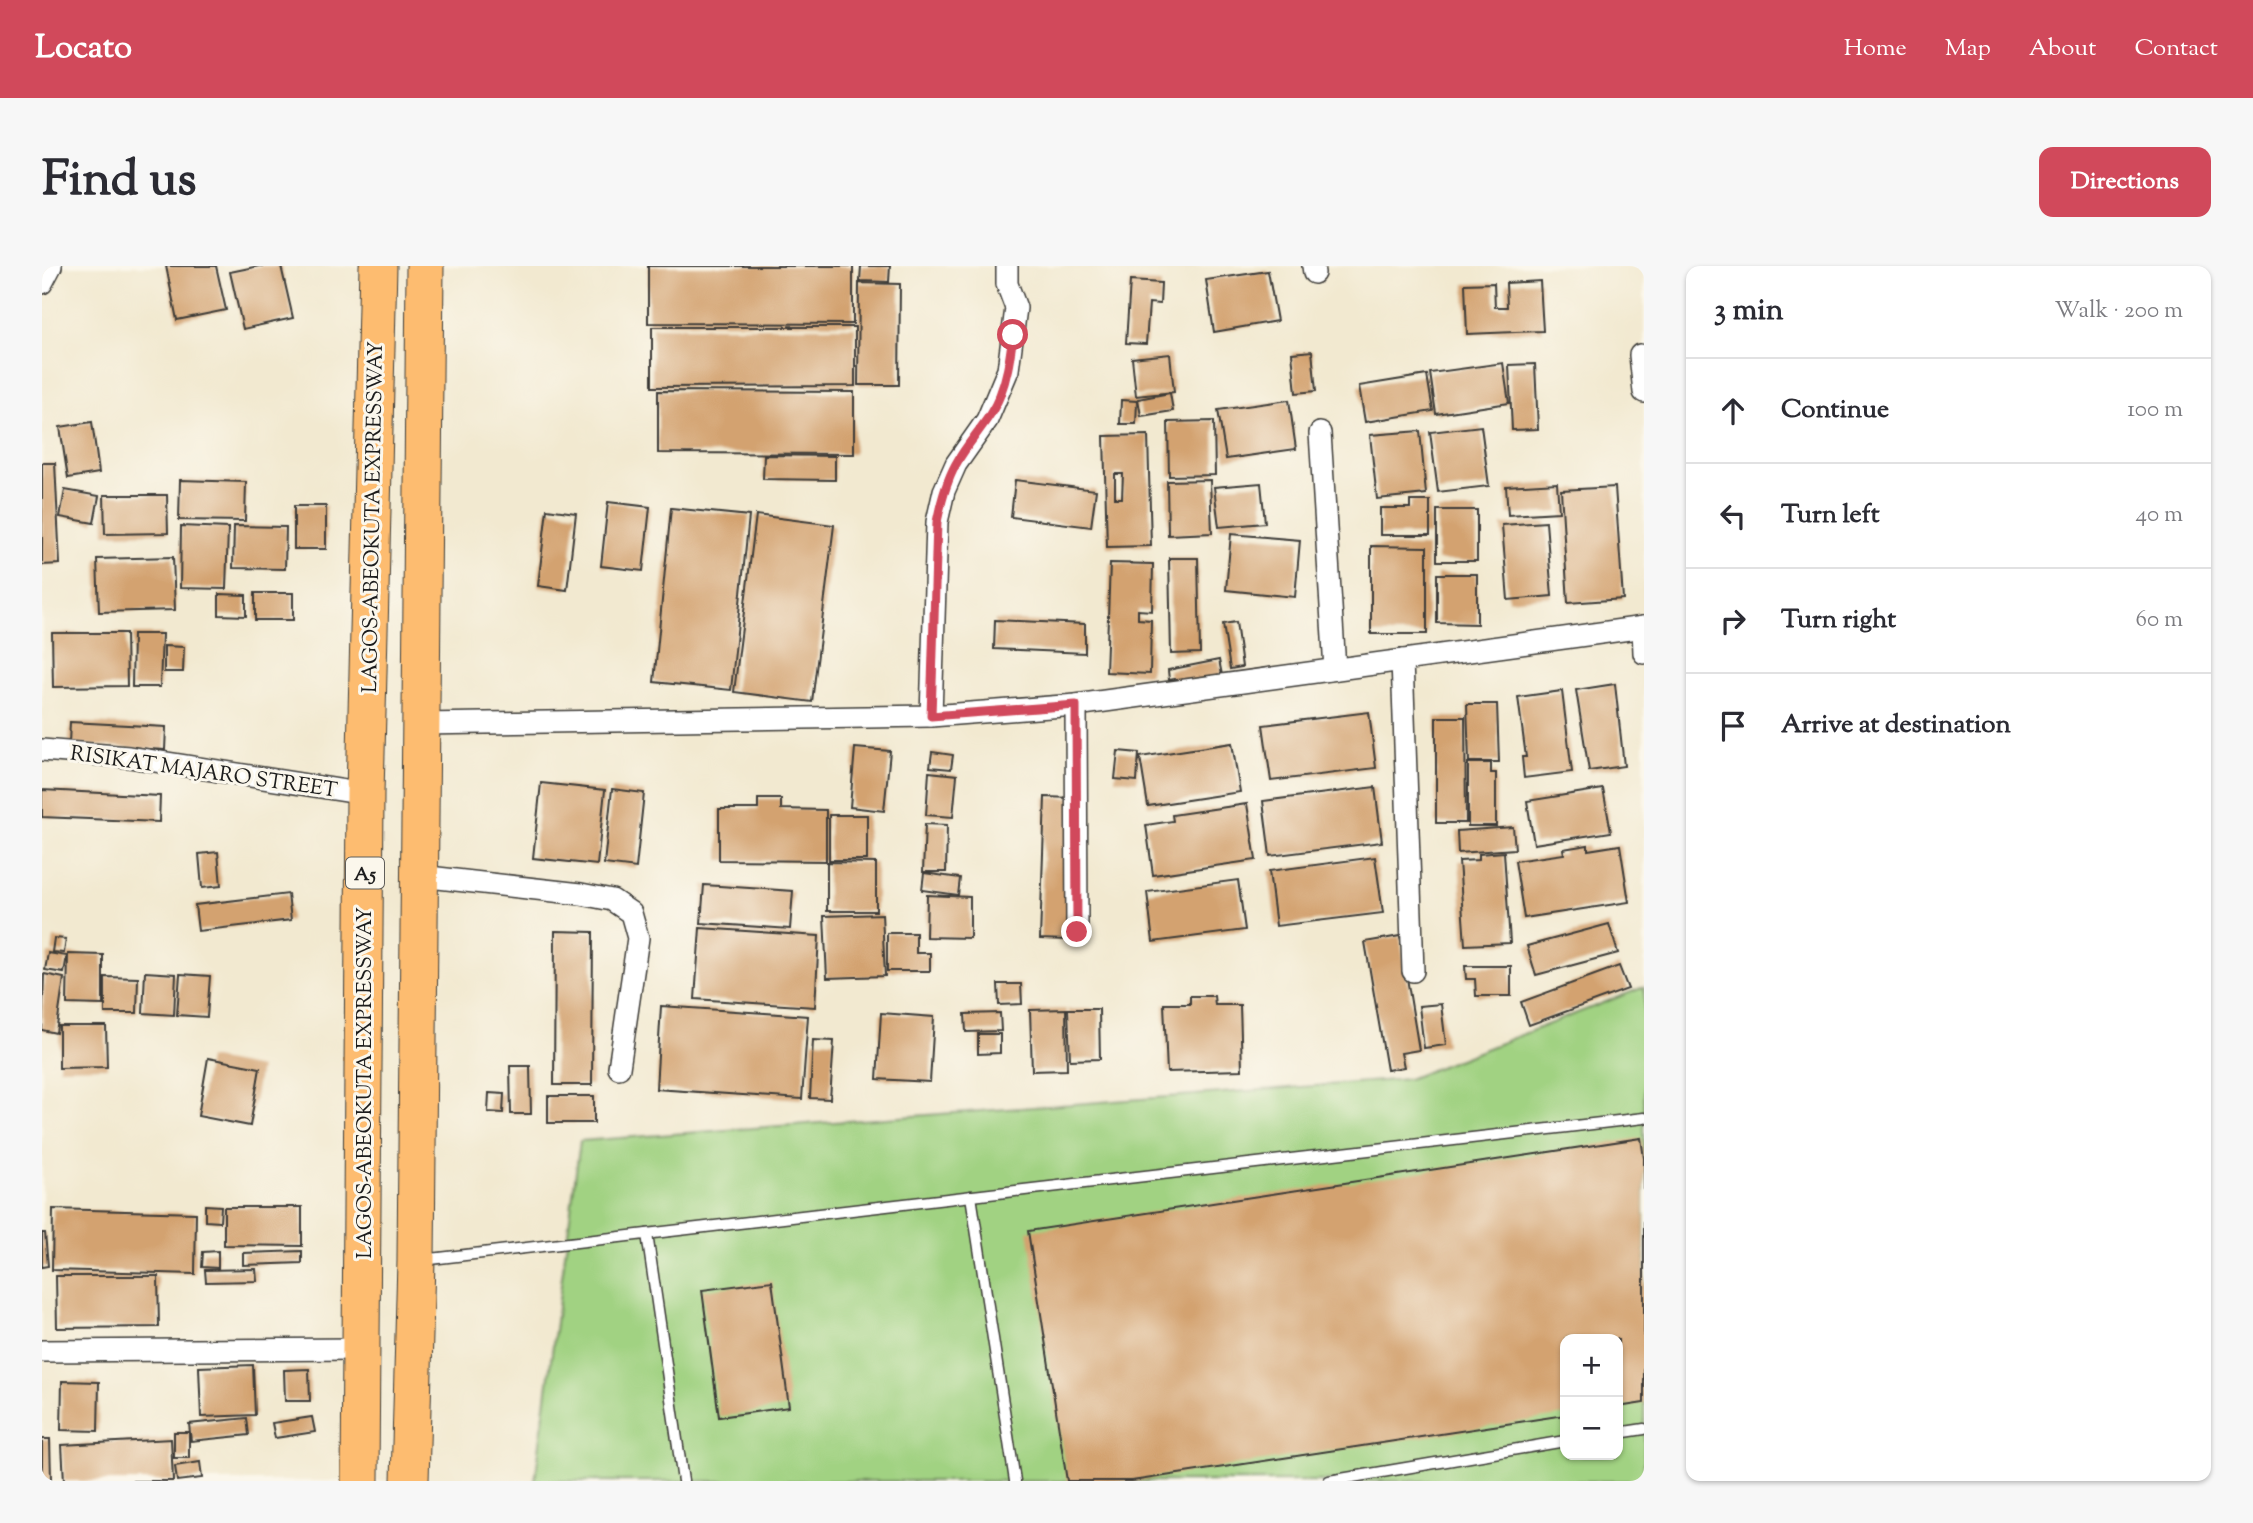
<!DOCTYPE html>
<html lang="en">
<head>
<meta charset="utf-8">
<style>
	:root { --surface:#fff; --page:#f7f7f7; --text:#2b2b33; --muted:#7c7c81; --line:#e1e1e2; --accent:#d1495b }
	body { margin:0; font-family:"Sorts Mill Goudy",serif; background:var(--page); color:var(--text) }
	.controls { position:absolute; right:21px; bottom:21px; display:grid; overflow:hidden; border-radius:14px; box-shadow:0 2px 5px #0004 }
	.controls button { width:63px; height:63px; display:grid; place-items:center; padding:0; border:0; border-bottom:2px solid var(--line); background:var(--surface); color:var(--text); font:35px sans-serif }
	.stop { position:absolute; width:21px; height:21px; margin:-16px; border:5px solid #d1495b; border-radius:50%; background:#fff }
	.stop.end { background:#d1495b; border-color:#fff; box-shadow:0 2px 7px #0008 }
	.list { margin:0; padding:0; list-style:none }
	h2 { display:flex; justify-content:space-between; align-items:center; height:91px; margin:0; padding:0 28px; font-size:30px }
	h2 small { font-size:23px; font-weight:400; color:var(--muted) }
	.list li { display:grid; grid-template-columns:46px 1fr auto; gap:21px; align-items:center; box-sizing:border-box; height:105px; padding:0 28px; border-top:2px solid var(--line) }
	.list b { display:block; font-size:26px; white-space:nowrap }
	.list em { font-size:23px; font-style:normal; color:var(--muted) }
	.icon { flex:none; width:38px; height:38px; fill:none; stroke:currentColor; stroke-width:2; stroke-linecap:round; stroke-linejoin:round }
	.map { position:relative; flex:none; width:1602px; height:1215px; overflow:hidden; border-radius:14px }
	header { display:flex; align-items:center; gap:42px; box-sizing:border-box; height:98px; padding:0 35px; background:var(--accent); color:#fff }
	header strong { font-size:33px }
	nav { display:flex; gap:38px; margin-inline-start:auto; font-size:24px }
	.intro { display:flex; align-items:center; justify-content:space-between; box-sizing:border-box; height:168px; padding:0 42px }
	h1 { margin:0; font-size:49px }
	.button { padding:18px 32px; border-radius:14px; background:var(--accent); color:#fff; font-size:24px; font-weight:700 }
	main { display:flex; gap:42px; padding:0 42px }
	aside { flex:1; background:var(--surface); border-radius:14px; box-shadow:0 2px 5px #0004 }
	.map>svg:first-child { display:block }
	.green { fill:#a1d282; stroke:#5e774f; stroke-width:2; fill-rule:evenodd }
	.building { fill:#d3a26f; fill-rule:evenodd }
	.lines { fill:none; stroke-linecap:round; stroke-linejoin:round }
	.service-casing { stroke:#3c3b37; stroke-width:13 }
	.minor-casing { stroke:#3c3b37; stroke-width:24 }
	.trunk-casing { stroke:#3c3b37; stroke-width:39 }
	.service { stroke:#fff; stroke-width:10 }
	.minor { stroke:#fff; stroke-width:21 }
	.trunk { stroke:#fdbc70; stroke-width:37 }
	.route { stroke:#d1495b; stroke-width:9 }
	.labels { text-anchor:middle; stroke-width:6; stroke-linejoin:round; paint-order:stroke }
	.shield { fill:#fbf7ec; stroke:#5f5e5a; stroke-width:2 }
	.shield-label { font-size:19px; font-weight:bold; fill:#1c1c1c }
	.street-label { font-size:21px; fill:#1c1c1c; stroke:#fbf7ec }
</style>
</head>
<body>
<header>
<strong>Locato</strong>
<nav><a>Home</a><a>Map</a><a>About</a><a>Contact</a></nav>
</header>
<div class="intro"><h1>Find us</h1><a class="button">Directions</a></div>
<main>
<div class="map">
<svg width="1602" height="1215" viewBox="0 0 1602 1215">
	<rect width="100%" height="100%" fill="#fbf7ec"/>
	<filter id="ink" filterUnits="userSpaceOnUse"><feTurbulence type="fractalNoise" baseFrequency=".0143" numOctaves="2"/><feDisplacementMap in="SourceGraphic" scale="14" xChannelSelector="R" yChannelSelector="G"/><feConvolveMatrix kernelMatrix="1 2 1 2 8 2 1 2 1" color-interpolation-filters="sRGB"/></filter>
	<filter id="wash" filterUnits="userSpaceOnUse"><feTurbulence type="fractalNoise" baseFrequency=".00686" numOctaves="4" result="noise"/><feDisplacementMap in="SourceGraphic" scale="28" xChannelSelector="R" yChannelSelector="G"/><feGaussianBlur stdDeviation="1.57" result="paint"/><feColorMatrix in="noise" values="0 0 0 0 0 0 0 0 0 0 0 0 0 0 0 0 0 1.4 0 .05"/><feComposite in="paint" operator="in"/></filter>
	<g filter="url(#wash)">
		<rect width="100%" height="100%" fill="#f2e9d0"/>
		<path class="green" d="M1602 721V1215H493L538 875 1366 813ZM1523 1073H1576V1189H1523Z"/>
		<g id="blocks">
			<g class="building">
				<polygon points="124,0 174,0 184,44 135,54"/>
				<polygon points="217,0 239,0 251,52 201,63 188,6"/>
				<polygon points="606,0 811,0 811,58 606,57"/>
				<polygon points="819,0 848,0 847,16 818,15"/>
				<polygon points="1226,5 1235,55 1172,66 1164,14"/>
				<polygon points="1088,15 1119,17 1118,38 1107,37 1104,78 1084,77"/>
				<polygon points="1498,15 1501,65 1425,68 1423,18 1452,17 1453,41 1465,41 1464,17"/>
				<polygon points="817,17 858,18 857,119 816,119"/>
				<polygon points="610,61 813,61 813,120 610,121"/>
				<polygon points="1270,85 1274,125 1254,127 1250,87"/>
				<polygon points="1128,88 1132,126 1094,130 1090,92"/>
				<polygon points="1461,97 1467,137 1394,148 1388,107"/>
				<polygon points="1493,98 1496,163 1470,164 1467,99"/>
				<polygon points="1385,109 1391,145 1323,156 1317,120"/>
				<polygon points="616,125 812,126 812,188 616,187"/>
				<polygon points="1128,127 1131,145 1099,150 1096,133"/>
				<polygon points="1079,134 1095,135 1094,158 1078,158"/>
				<polygon points="1247,134 1254,183 1184,193 1176,144"/>
				<polygon points="1172,155 1173,209 1127,210 1126,156"/>
				<polygon points="50,156 57,207 26,212 18,161"/>
				<polygon points="1439,160 1447,220 1396,226 1388,166"/>
				<polygon points="1378,165 1384,228 1335,233 1328,169"/>
				<path d="M1106 169 1109 280 1065 281 1062 170ZM1073 208H1081L1080 232H1073Z"/>
				<polygon points="722,189 793,190 793,214 721,213"/>
				<polygon points="0,197 13,197 18,298 0,299"/>
				<polygon points="138,214 204,216 203,255 137,254"/>
				<polygon points="973,214 1054,224 1049,261 969,251"/>
				<polygon points="1168,214 1170,267 1126,269 1125,215"/>
				<polygon points="1219,217 1223,257 1177,261 1172,221"/>
				<polygon points="1515,217 1517,246 1466,249 1464,220"/>
				<polygon points="1573,221 1581,333 1526,337 1519,224"/>
				<polygon points="23,224 57,230 52,257 18,251"/>
				<polygon points="62,229 125,229 126,267 63,268"/>
				<polygon points="1368,235 1388,235 1388,269 1338,269 1338,242 1368,242"/>
				<polygon points="566,236 608,241 601,305 559,300"/>
				<rect x="252" y="240" width="32" height="43"/>
				<polygon points="629,242 707,250 689,424 612,416"/>
				<polygon points="505,243 534,247 525,324 496,320"/>
				<rect x="1395" y="244" width="40" height="51"/>
				<polygon points="714,249 792,259 770,436 692,426"/>
				<polygon points="1504,256 1510,330 1466,334 1460,259"/>
				<polygon points="139,260 186,262 184,323 138,322"/>
				<polygon points="192,260 244,261 243,303 191,302"/>
				<polygon points="1189,268 1258,274 1253,331 1184,324"/>
				<polygon points="1329,280 1385,281 1385,368 1329,368"/>
				<polygon points="131,291 133,344 57,346 55,293"/>
				<polygon points="1127,292 1156,292 1158,387 1129,388"/>
				<polygon points="1068,297 1111,298 1110,345 1096,344 1096,353 1109,354 1108,408 1064,406"/>
				<polygon points="1395,308 1435,308 1435,358 1395,357"/>
				<rect x="213" y="327" width="38" height="27"/>
				<polygon points="177,328 204,329 204,350 177,349"/>
				<polygon points="953,354 1043,358 1043,387 952,383"/>
				<polygon points="1194,356 1200,401 1188,403 1181,358"/>
				<polygon points="10,367 84,367 85,420 11,421"/>
				<polygon points="91,368 120,368 118,421 90,421"/>
				<polygon points="122,380 142,381 141,406 122,406"/>
				<polygon points="1177,394 1181,414 1135,423 1133,413 1127,414 1126,404"/>
				<polygon points="1573,418 1582,500 1547,505 1534,424"/>
				<polygon points="1520,425 1530,506 1482,512 1480,491 1484,491 1476,431"/>
				<polygon points="1425,438 1455,438 1457,496 1427,496"/>
				<polygon points="1327,446 1334,502 1229,515 1221,459"/>
				<polygon points="1394,451 1423,451 1424,557 1394,557"/>
				<polygon points="28,456 124,461 123,484 27,478"/>
				<polygon points="1190,477 1198,526 1106,540 1098,491"/>
				<polygon points="813,482 848,485 842,545 808,541"/>
				<polygon points="1076,485 1097,487 1095,515 1073,513"/>
				<polygon points="890,486 911,489 909,503 888,501"/>
				<polygon points="1426,497 1449,497 1449,507 1454,507 1454,560 1426,560"/>
				<polygon points="887,506 915,509 911,551 884,549"/>
				<polygon points="499,517 563,524 555,599 491,592"/>
				<polygon points="1333,521 1340,576 1228,590 1221,535"/>
				<polygon points="570,523 602,527 594,602 562,598"/>
				<polygon points="1561,523 1569,566 1492,578 1485,535"/>
				<polygon points="0,524 118,530 117,556 0,551"/>
				<polygon points="1003,531 1030,532 1026,674 998,673"/>
				<polygon points="716,533 739,533 739,543 784,544 784,595 677,594 677,543 716,543"/>
				<polygon points="1205,538 1214,594 1111,609 1104,559 1131,555 1130,549"/>
				<rect x="787" y="549" width="38" height="45"/>
				<polygon points="883,558 905,559 904,606 881,606"/>
				<polygon points="1471,561 1473,583 1416,587 1415,565"/>
				<polygon points="1546,579 1546,584 1578,579 1587,636 1482,652 1473,595 1522,588 1521,583"/>
				<polygon points="176,586 179,620 160,622 157,588"/>
				<polygon points="1462,586 1468,677 1423,679 1417,595 1437,594 1437,588"/>
				<polygon points="1333,591 1341,647 1234,660 1227,605"/>
				<polygon points="785,596 834,597 834,645 785,645"/>
				<polygon points="882,607 918,612 916,629 880,624"/>
				<polygon points="1196,614 1203,664 1111,676 1105,626"/>
				<polygon points="662,619 751,625 748,663 659,657"/>
				<polygon points="246,628 249,654 156,665 153,639"/>
				<polygon points="885,629 928,631 928,672 884,671"/>
				<polygon points="840,648 843,710 785,712 782,650"/>
				<polygon points="1567,658 1576,687 1494,709 1485,680"/>
				<polygon points="658,662 777,670 773,741 653,733"/>
				<polygon points="513,665 551,666 550,819 512,819"/>
				<polygon points="845,667 874,667 874,687 888,687 888,705 845,705"/>
				<polygon points="1358,670 1377,784 1359,787 1362,801 1345,804 1323,676"/>
				<polygon points="12,672 24,673 22,687 10,686"/>
				<polygon points="6,687 25,690 22,707 3,704"/>
				<polygon points="26,688 61,689 61,739 25,738"/>
				<polygon points="1423,700 1469,700 1469,730 1434,730 1433,713 1424,713"/>
				<polygon points="1577,700 1586,723 1487,759 1479,736"/>
				<polygon points="103,706 134,708 132,749 101,747"/>
				<polygon points="2,708 22,712 14,767 0,764"/>
				<polygon points="138,708 168,710 165,751 135,749"/>
				<polygon points="63,711 96,712 95,747 63,747"/>
				<polygon points="956,718 979,718 980,738 957,739"/>
				<polygon points="1148,730 1172,730 1173,739 1198,739 1200,804 1125,806 1122,738 1148,738"/>
				<polygon points="1399,738 1404,779 1382,782 1377,740"/>
				<polygon points="619,740 766,750 760,833 614,823"/>
				<polygon points="1024,743 1025,804 990,805 988,744"/>
				<polygon points="1026,743 1057,743 1058,793 1028,794"/>
				<polygon points="839,747 892,751 888,816 835,813"/>
				<polygon points="958,747 959,765 924,766 923,748"/>
				<polygon points="17,760 64,760 65,801 17,802"/>
				<polygon points="936,768 958,768 958,787 936,788"/>
				<polygon points="771,774 792,775 788,833 768,832"/>
				<polygon points="166,792 218,802 208,860 156,850"/>
				<polygon points="468,800 488,800 489,848 469,848"/>
				<polygon points="447,827 462,828 461,847 446,846"/>
				<rect x="506" y="830" width="46" height="27"/>
				<polygon points="1599,872 1602,892 1602,1137 1576,1141 1576,1073 1523,1073 1523,1149 1090,1215 1025,1215 986,965"/>
				<polygon points="163,939 179,940 178,956 163,955"/>
				<polygon points="182,941 260,941 260,980 182,979"/>
				<polygon points="11,943 154,947 153,1008 10,1004"/>
				<polygon points="0,967 3,967 6,1000 0,1001"/>
				<polygon points="176,985 176,1002 160,1001 161,986"/>
				<polygon points="260,985 260,997 201,999 201,987"/>
				<polygon points="214,1003 215,1015 164,1016 163,1004"/>
				<polygon points="14,1010 116,1010 117,1061 15,1062"/>
				<polygon points="730,1015 747,1141 677,1151 660,1024"/>
				<polygon points="211,1099 213,1149 159,1151 157,1101"/>
				<polygon points="267,1103 268,1135 243,1135 242,1104"/>
				<polygon points="20,1115 57,1116 56,1165 19,1164"/>
				<polygon points="270,1151 273,1166 233,1172 230,1157"/>
				<polygon points="205,1152 207,1169 149,1175 147,1158"/>
				<rect x="132" y="1166" width="15" height="26"/>
				<polygon points="0,1173 8,1173 9,1215 0,1215"/>
				<polygon points="129,1173 131,1215 22,1215 20,1179"/>
				<polygon points="158,1196 160,1212 135,1215 133,1200"/>
			</g>
		</g>
	</g>
	<g filter="url(#ink)">
		<use href="#blocks" fill-opacity="0" stroke="#3c3b37" stroke-width="2"/>
		<g class="lines">
			<defs>
				<g id="service">
					<polyline points="929,930 973,1215"/>
					<polyline points="605,968 641,1215"/>
					<polyline points="380,994 1602,852"/>
					<polyline points="1576,1167 1602,1163"/>
					<polyline points="1287,1215 1523,1175"/>
				</g>
				<g id="minor">
					<polyline points="1271,0 1272,7"/>
					<polyline points="0,17 9,0"/>
					<polyline points="1598,89 1602,126"/>
					<polyline points="1278,167 1293,403"/>
					<polyline points="1601,361 1602,387"/>
					<polyline points="1360,394 1371,705"/>
					<polyline points="1034,439 1035,666"/>
					<polyline points="889,450 895,256 902,225 914,198 945,154 966,104 974,42 965,18 965,0"/>
					<polyline points="379,458 889,450 1034,439 1602,361"/>
					<polyline points="0,484 87,491 323,528"/>
					<polyline points="378,610 539,628 570,634 589,647 596,672 577,802"/>
					<polyline points="0,1085 320,1083"/>
				</g>
				<g id="trunk">
					<polyline points="318,1215 323,528 336,0"/>
					<polyline points="368,1215 374,995 383,0"/>
				</g>
			</defs>
			<use href="#service" class="service-casing"/>
			<use href="#minor" class="minor-casing"/>
			<use href="#trunk" class="trunk-casing"/>
			<use href="#service" class="service"/>
			<use href="#minor" class="minor"/>
			<use href="#trunk" class="trunk"/>
		</g>
	</g>
	<g class="lines" filter="url(#ink)">
		<path class="route" d="M971 69C968 90 966 109 958 129 948 155 927 174 914 198 904 216 899 236 895 256L889 450 1034 439 1035 666"/>
	</g>
	<g class="labels">
		<rect class="shield" x="304" y="591.5" width="38" height="31" rx="5"/>
		<g class="shield-label">
			<text x="323" y="614">A5</text>
		</g>
		<g class="street-label">
			<text transform="translate(330 251) rotate(-89)" y="7">LAGOS-ABEOKUTA EXPRESSWAY</text>
			<text transform="translate(162 505) rotate(8)" y="7">RISIKAT MAJARO STREET</text>
			<text transform="translate(322 817) rotate(-90)" y="7">LAGOS-ABEOKUTA EXPRESSWAY</text>
		</g>
	</g>
</svg>
<div class="controls">
<button>+</button>
<button>−</button>
</div>
<div class="stop" style="left:971px;top:69px"></div>
<div class="stop end" style="left:1035px;top:666px"></div>
</div>
<aside>
<h2>3 min<small>Walk · 200 m</small></h2>
<ul class="list">
<li><svg class="icon" aria-label="ahead" viewBox="0 0 24 24"><path d="M12 20V5M6 11l6-6 6 6"/></svg><div><b>Continue</b></div><em>100 m</em></li>
<li><svg class="icon" aria-label="left" viewBox="0 0 24 24"><path d="M17 20v-9H6M10 6l-5 5 5 5"/></svg><div><b>Turn left</b></div><em>40 m</em></li>
<li><svg class="icon" aria-label="right" viewBox="0 0 24 24"><path d="M7 20v-9h11M14 6l5 5-5 5"/></svg><div><b>Turn right</b></div><em>60 m</em></li>
<li><svg class="icon" aria-label="arrive" viewBox="0 0 24 24"><path d="M6 21V4h12l-3 4 3 4H6"/></svg><div><b>Arrive at destination</b></div></li>
</ul>
</aside>
</main>
</body>
</html>
